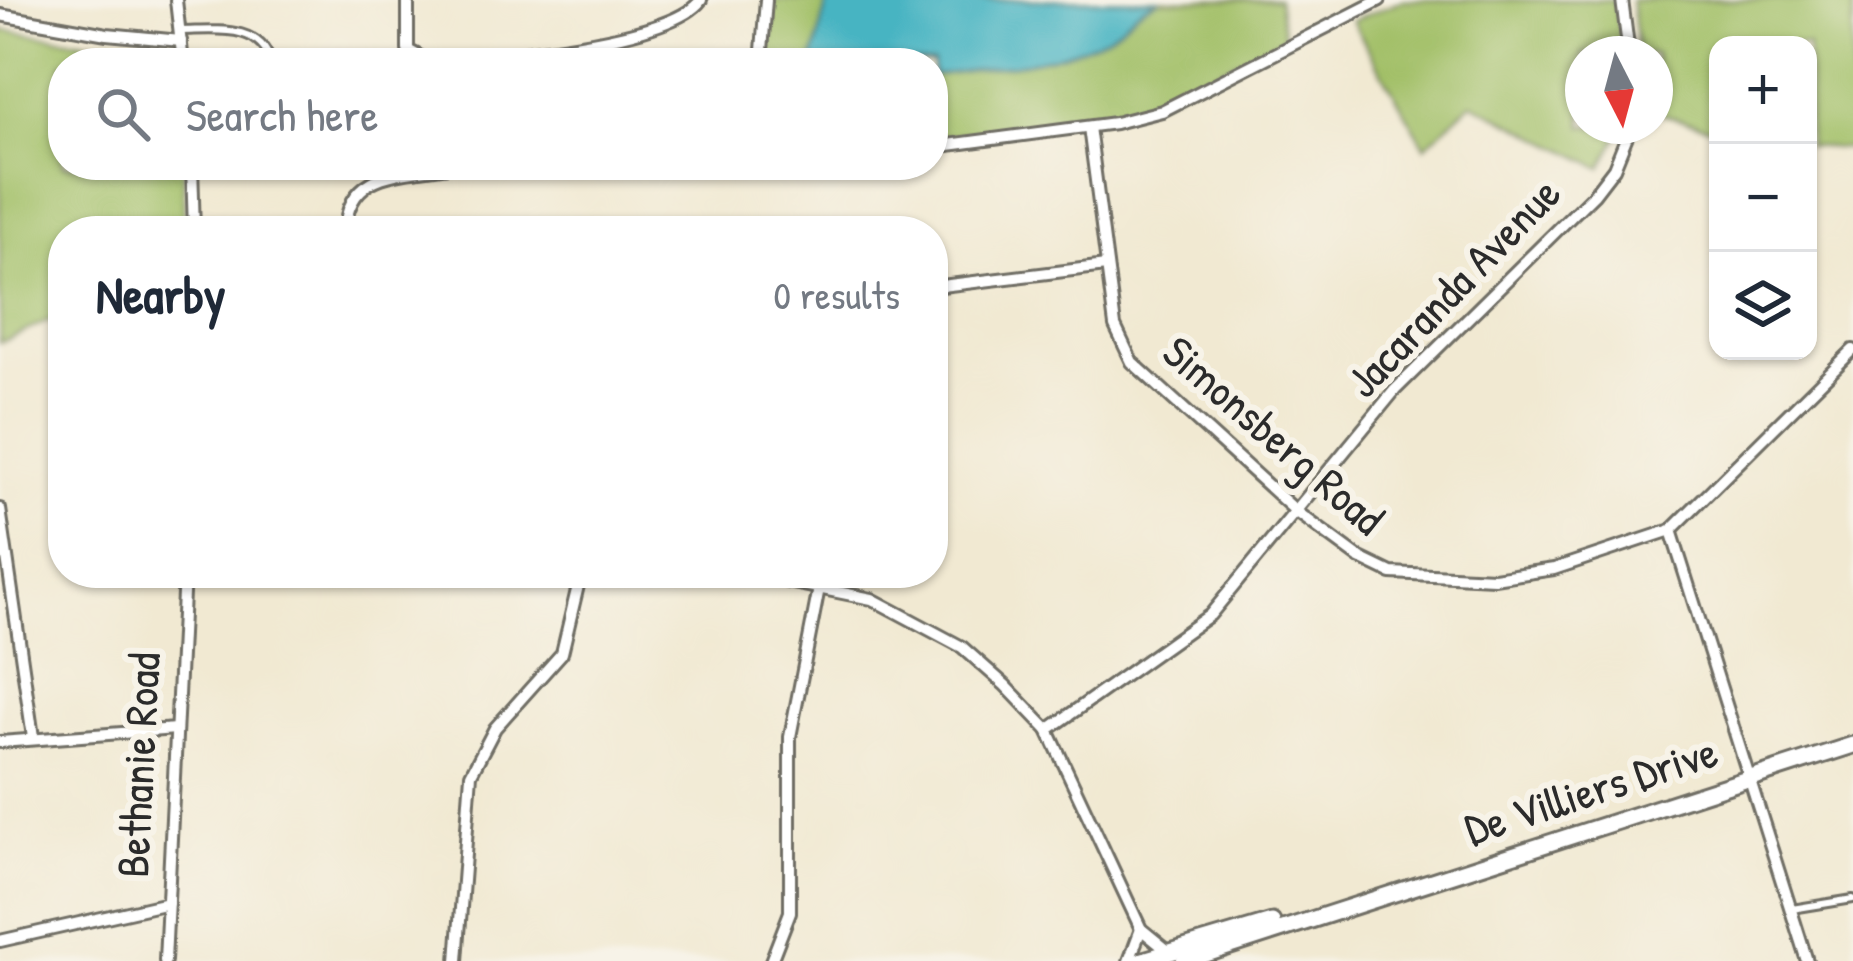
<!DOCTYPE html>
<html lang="en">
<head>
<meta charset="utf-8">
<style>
	:root { --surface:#fff; --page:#f6f6f7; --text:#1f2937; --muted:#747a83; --line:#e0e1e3 }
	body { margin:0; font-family:"Patrick Hand",sans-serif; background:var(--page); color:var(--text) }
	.controls { position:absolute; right:36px; top:36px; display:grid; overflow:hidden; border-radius:24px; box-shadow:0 3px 9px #0004 }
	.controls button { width:108px; height:108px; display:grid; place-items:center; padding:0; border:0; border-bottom:3px solid var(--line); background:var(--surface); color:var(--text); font:60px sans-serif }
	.compass { position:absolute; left:1565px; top:36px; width:108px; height:108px; border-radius:50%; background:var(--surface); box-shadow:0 3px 9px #0004; rotate:174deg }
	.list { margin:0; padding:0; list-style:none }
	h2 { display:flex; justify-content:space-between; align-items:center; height:156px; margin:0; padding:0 48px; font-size:51px }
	h2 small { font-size:39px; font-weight:400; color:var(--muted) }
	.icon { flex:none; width:66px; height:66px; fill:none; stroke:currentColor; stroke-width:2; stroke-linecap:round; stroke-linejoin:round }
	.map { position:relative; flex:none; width:1853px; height:961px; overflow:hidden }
	.search { position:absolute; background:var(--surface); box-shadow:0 3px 9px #0004; left:48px; top:48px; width:900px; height:132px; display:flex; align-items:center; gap:30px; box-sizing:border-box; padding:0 42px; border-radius:48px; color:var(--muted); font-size:45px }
	.panel { position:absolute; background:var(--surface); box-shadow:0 3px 9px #0004; left:48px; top:216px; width:900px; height:372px; border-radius:48px }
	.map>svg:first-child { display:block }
	.green { fill:#a1bf66; stroke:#667548; stroke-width:3 }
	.water { fill:#47b4c2; stroke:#397076; stroke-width:3 }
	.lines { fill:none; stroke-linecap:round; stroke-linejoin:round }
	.lane-casing { stroke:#706e65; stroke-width:12 }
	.street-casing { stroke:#706e65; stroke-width:16 }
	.secondary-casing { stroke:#706e65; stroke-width:21 }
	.lane { stroke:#fff; stroke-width:6 }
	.street { stroke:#fff; stroke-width:10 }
	.secondary { stroke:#fff; stroke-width:15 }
	.labels { text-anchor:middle; stroke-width:12; stroke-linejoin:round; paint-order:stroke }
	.street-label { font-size:45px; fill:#2b2b2b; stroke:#f7f3e8 }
</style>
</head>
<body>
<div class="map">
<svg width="1853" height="961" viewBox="0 0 1853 961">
	<rect width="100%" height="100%" fill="#f7f3e8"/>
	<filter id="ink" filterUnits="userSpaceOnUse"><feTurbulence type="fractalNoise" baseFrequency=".00833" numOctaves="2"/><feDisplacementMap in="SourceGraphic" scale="24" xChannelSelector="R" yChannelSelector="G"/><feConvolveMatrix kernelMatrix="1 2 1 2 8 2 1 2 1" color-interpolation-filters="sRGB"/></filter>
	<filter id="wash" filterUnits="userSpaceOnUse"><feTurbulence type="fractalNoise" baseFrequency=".004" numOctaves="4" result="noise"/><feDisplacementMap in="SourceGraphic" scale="48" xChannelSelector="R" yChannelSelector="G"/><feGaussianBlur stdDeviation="2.7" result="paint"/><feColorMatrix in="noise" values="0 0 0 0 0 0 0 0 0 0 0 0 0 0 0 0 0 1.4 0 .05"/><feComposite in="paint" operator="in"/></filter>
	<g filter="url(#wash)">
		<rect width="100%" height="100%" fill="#f1e9d2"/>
		<g class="green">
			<polygon points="774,0 1278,0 1284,38 1140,109 933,138 933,63 769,63"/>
			<polygon points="1402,0 1614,0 1622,54 1583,54 1583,126 1623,126 1602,168 1472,103 1425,146 1352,21"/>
			<polygon points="1631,0 1853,0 1853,149 1808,146 1808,45 1718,45 1718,130 1655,112 1655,54 1638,54"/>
			<polygon points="0,30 162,51 174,63 63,63 63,165 183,165 184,231 63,231 63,314 0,343"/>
		</g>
		<path class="water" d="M828 0H1160C1130 12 1136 16 1116 30 1068 64 989 66 933 76V63H812Z"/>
	</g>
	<g filter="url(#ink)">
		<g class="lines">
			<defs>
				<g id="lane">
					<path d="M180 31C212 31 261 22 271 63"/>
					<polyline points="1792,909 1853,899"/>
				</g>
				<g id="street">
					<polyline points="176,0 183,63"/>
					<path d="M408 0V50L426 60C481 58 669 43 701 0"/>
					<polyline points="1622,0 1629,54"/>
					<polyline points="0,15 107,34 181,41"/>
					<polyline points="761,63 766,0"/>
					<polyline points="1089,127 1115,326 1132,362 1297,512 1358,557 1391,573 1494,578 1554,569 1671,530 1853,350"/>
					<polyline points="933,147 1115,123 1162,111 1380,0"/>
					<polyline points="192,165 194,231"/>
					<path d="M345 231C348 167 404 175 455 165"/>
					<polyline points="933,287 1106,266"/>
					<polyline points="0,509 33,737"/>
					<polyline points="1671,530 1807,961"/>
					<polyline points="743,573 872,599 962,647 1005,685 1048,730 1141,929 1168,951"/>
					<polyline points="1048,730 1210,615 1395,390 1594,194 1614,168 1631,126"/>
					<polyline points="0,742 176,729"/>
					<polyline points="0,941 168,903"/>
					<polyline points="165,961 184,573"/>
					<polyline points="457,961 471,774 495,728 562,653 581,573"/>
					<polyline points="771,961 790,912 790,737 819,588"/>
					<polyline points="1129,961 1141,929"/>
				</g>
				<g id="secondary">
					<polyline points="1140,961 1272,922"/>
					<polyline points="1184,961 1853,745"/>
				</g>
			</defs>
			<use href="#lane" class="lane-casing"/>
			<use href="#street" class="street-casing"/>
			<use href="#secondary" class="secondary-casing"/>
			<use href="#lane" class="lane"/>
			<use href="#street" class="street"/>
			<use href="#secondary" class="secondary"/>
		</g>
	</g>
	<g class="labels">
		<g class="street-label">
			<text transform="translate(1453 287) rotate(-46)" y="16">Jacaranda Avenue</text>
			<text transform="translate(1274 435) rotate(41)" y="16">Simonsberg Road</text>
			<text transform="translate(138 765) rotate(-87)" y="16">Bethanie Road</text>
			<text transform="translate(1591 790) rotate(-18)" y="16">De Villiers Drive</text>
		</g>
	</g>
</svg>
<div class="controls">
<button>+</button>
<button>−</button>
<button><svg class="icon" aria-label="layers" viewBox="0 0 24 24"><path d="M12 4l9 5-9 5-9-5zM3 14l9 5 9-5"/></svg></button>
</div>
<svg class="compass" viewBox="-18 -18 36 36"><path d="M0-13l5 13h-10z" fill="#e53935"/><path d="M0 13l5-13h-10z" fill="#747a83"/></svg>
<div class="search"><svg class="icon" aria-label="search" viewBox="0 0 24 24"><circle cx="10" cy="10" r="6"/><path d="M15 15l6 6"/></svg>Search here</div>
<section class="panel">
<h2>Nearby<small>0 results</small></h2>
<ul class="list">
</ul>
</section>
</div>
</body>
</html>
